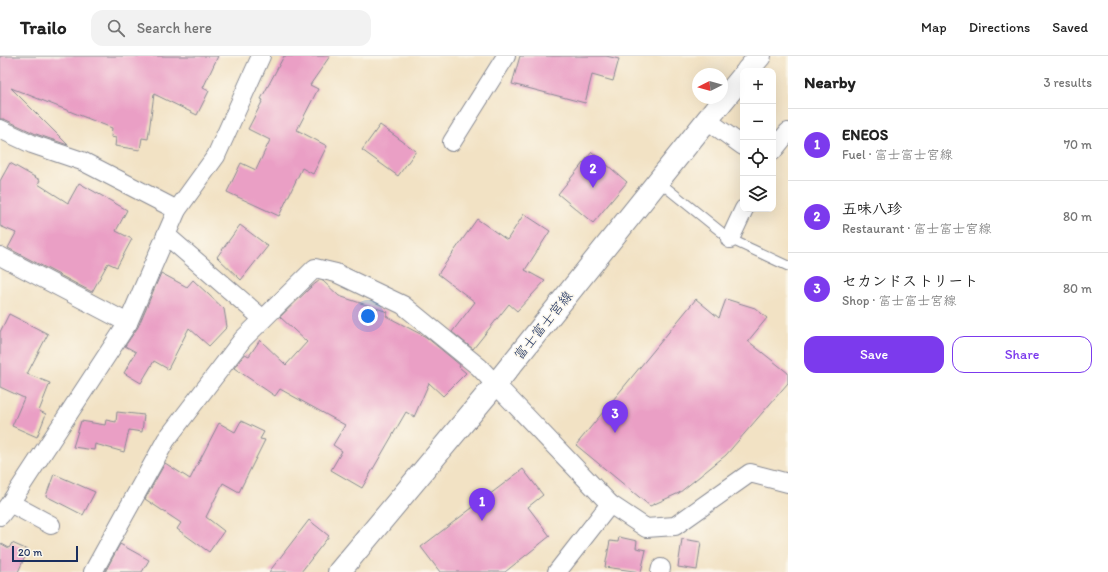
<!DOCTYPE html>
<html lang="en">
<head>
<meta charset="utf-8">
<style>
	:root { --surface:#fff; --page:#f2f2f2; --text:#222; --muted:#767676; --line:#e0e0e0; --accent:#7c3aed }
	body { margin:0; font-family:Itim,"Klee One",sans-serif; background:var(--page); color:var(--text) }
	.controls { position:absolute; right:12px; top:12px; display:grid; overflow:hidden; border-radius:8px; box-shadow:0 4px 16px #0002 }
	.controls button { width:36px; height:36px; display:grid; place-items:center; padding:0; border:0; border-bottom:1px solid var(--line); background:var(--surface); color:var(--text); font:20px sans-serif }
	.compass { position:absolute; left:692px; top:12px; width:36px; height:36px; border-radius:50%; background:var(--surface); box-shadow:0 4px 16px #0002; rotate:264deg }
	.scale { position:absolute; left:12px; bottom:10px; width:66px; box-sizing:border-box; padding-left:4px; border:2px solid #1b2f5e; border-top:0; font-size:11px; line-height:14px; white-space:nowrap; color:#1b2f5e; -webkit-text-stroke:3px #fbf7ec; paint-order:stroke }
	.you { position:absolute; left:368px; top:260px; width:14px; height:14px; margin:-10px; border:3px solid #fff; border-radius:50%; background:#1a73e8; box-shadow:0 0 0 6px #1a73e833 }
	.badge { display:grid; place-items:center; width:26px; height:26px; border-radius:50%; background:var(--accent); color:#fff; font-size:13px; font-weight:700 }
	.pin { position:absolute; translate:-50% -33px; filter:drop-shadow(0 1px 2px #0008) }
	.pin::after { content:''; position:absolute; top:21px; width:14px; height:12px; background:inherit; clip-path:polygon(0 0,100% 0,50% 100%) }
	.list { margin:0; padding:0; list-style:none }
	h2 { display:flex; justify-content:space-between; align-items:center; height:52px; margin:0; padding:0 16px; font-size:17px }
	h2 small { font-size:13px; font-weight:400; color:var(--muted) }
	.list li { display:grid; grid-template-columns:26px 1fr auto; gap:12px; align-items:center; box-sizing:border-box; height:72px; padding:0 16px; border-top:1px solid var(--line) }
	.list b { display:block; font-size:15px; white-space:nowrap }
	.list p { margin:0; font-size:13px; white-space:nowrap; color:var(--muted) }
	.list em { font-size:13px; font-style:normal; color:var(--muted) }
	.actions { display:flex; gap:8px; padding:12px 16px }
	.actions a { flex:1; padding:9px 0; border:1px solid var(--accent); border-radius:12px; text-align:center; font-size:14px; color:var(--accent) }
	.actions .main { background:var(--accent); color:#fff }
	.icon { flex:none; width:22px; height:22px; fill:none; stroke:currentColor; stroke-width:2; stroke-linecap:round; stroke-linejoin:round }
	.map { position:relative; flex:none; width:788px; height:516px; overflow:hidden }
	header { display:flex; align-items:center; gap:24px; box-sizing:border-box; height:56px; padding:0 20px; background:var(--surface); border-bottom:1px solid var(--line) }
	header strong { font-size:19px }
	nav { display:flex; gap:22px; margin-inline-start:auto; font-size:14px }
	.search { width:280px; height:36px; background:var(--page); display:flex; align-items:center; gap:10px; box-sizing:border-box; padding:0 14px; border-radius:12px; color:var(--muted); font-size:15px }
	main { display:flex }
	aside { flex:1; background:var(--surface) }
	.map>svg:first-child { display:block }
	.building { fill:#ea9fc5 }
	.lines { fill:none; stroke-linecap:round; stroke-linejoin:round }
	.lane-casing { stroke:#868891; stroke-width:11 }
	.street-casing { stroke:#868891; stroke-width:20 }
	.secondary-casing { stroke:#868891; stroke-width:24 }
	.lane { stroke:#fff; stroke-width:9 }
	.street { stroke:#fff; stroke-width:18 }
	.secondary { stroke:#fff; stroke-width:22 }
	.labels { text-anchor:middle; stroke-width:3; stroke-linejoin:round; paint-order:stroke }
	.street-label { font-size:14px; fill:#1b2f5e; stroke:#fbf7ec }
</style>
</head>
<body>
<header>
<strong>Trailo</strong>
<div class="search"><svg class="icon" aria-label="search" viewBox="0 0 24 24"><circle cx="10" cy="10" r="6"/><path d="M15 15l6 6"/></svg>Search here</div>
<nav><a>Map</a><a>Directions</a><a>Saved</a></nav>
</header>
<main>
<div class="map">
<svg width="788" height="516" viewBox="0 0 788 516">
	<rect width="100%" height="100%" fill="#fbf7ec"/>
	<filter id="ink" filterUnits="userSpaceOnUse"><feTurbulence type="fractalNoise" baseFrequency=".025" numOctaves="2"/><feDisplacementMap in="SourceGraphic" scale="8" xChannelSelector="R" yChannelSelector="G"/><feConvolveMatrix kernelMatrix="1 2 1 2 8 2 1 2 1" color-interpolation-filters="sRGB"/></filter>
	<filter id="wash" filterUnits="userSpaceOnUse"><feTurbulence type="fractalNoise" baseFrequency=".012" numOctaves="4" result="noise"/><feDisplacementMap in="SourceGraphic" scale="16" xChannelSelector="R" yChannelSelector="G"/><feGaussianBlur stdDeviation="0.9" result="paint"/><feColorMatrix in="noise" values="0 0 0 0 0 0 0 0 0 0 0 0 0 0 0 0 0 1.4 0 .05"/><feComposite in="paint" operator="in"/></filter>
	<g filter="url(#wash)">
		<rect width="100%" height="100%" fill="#f2e2c4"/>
		<g id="blocks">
			<g class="building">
				<polygon points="0,0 218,0 203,32 209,35 197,59 154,38 148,83 142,82 140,94 115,90 116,82 111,81 112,72 11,32 68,89 36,78 4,63 0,63"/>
				<polygon points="284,0 330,0 310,29 318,33 297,74 327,90 313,118 302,112 279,160 227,136 241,107 256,114 270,84 248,73 263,44 261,43"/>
				<polygon points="520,0 606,0 619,3 613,25 592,19 585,47 512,28"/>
				<polygon points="380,69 416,95 398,120 362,94"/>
				<polygon points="592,96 627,126 593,167 558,138"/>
				<polygon points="10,107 40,124 38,128 68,147 79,127 127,154 116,175 132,183 117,211 108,207 92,236 8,192 16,177 0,170 0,125"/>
				<polygon points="524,158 550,175 525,214 545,225 517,255 509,248 473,293 452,276 475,246 438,218 477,163 507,184"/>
				<polygon points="240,169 268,190 241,224 217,201"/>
				<polygon points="161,217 187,231 193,224 224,253 227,271 209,290 189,272 168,313 154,305 141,327 124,317 136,296 125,290 138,271"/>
				<polygon points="320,224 323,225 339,240 388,256 386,260 426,281 460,309 459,311 466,317 443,340 429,327 414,361 406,356 362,432 331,414 342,395 333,389 345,369 280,333 275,340 234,312 245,298 249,300 260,284 286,309 307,286 280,261 311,231"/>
				<polygon points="696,243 719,262 726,243 755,252 767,262 748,285 788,317 788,327 726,399 679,437 650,450 576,389"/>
				<polygon points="9,258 48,278 27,318 50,327 39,355 46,358 37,381 12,370 24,342 0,331 0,276"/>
				<polygon points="117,356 144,359 142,376 129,374 124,396 95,388 94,394 73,391 81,365 105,369 106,364 116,366"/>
				<polygon points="241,365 264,376 260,383 265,384 239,436 223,427 206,461 224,475 209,496 177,473 181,467 145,443 165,407 190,423 219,367 235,376"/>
				<polygon points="523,413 543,439 528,451 550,480 505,516 440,516 421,491"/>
				<polygon points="54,418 95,436 83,459 46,440"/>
				<polygon points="309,464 329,480 301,516 269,516"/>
				<polygon points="619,481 637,485 636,492 646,494 641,516 605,511 610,485 618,486"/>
				<polygon points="682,483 701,486 697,514 678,511"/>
				<polygon points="0,487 9,492 12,487 28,494 18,516 0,516"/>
				<polygon points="120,488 149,504 142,516 105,516"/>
			</g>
		</g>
	</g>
	<g filter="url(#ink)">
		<use href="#blocks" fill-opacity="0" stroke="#868891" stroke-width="1"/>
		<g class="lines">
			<defs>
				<polyline id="lane" points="658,125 730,183 788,210"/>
				<g id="street">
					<polyline points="707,64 743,90"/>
					<polyline points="0,73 32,88 82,105 177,154"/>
					<polyline points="452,86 506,0"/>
					<polyline points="773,95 788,76"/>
					<polyline points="166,179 263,263"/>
					<polyline points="730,183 744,153"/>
					<polyline points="0,200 128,267"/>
					<polyline points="0,460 10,447"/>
					<polyline points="51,469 10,447 128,267 177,154 216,100 261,0"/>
					<polyline points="93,516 166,384 243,283 315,212 336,217 403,249 479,311 610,448 646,472 675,470 750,417 788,427"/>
					<polyline points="557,516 610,448"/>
					<polyline points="660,516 661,512"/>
				</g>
				<g id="secondary">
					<polyline points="747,15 760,0"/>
					<polyline points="339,516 495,329 707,64 743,20"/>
				</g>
			</defs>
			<use href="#lane" class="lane-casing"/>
			<use href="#street" class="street-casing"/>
			<use href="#secondary" class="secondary-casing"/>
			<use href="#lane" class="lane"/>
			<use href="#street" class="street"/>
			<use href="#secondary" class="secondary"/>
		</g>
	</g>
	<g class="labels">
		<g class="street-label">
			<text transform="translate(543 269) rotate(-51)" y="5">富士富士宮線</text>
		</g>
	</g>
</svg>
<div class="controls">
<button>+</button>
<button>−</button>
<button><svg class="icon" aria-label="locate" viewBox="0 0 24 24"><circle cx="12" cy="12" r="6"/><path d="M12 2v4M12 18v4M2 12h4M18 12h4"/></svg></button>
<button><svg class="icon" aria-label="layers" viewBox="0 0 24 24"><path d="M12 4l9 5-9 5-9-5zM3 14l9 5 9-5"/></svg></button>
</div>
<svg class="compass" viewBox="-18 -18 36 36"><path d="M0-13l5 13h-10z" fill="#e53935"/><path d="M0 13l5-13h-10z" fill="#767676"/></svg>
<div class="scale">20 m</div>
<div class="you"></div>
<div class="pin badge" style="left:482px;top:465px">1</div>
<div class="pin badge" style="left:593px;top:132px">2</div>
<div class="pin badge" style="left:615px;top:377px">3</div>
</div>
<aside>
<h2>Nearby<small>3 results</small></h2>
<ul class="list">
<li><span class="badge">1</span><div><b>ENEOS</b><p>Fuel · 富士富士宮線</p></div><em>70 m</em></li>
<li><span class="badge">2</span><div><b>五味八珍</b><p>Restaurant · 富士富士宮線</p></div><em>80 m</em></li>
<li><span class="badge">3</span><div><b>セカンドストリート</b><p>Shop · 富士富士宮線</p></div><em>80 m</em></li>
</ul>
<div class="actions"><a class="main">Save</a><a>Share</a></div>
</aside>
</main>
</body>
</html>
